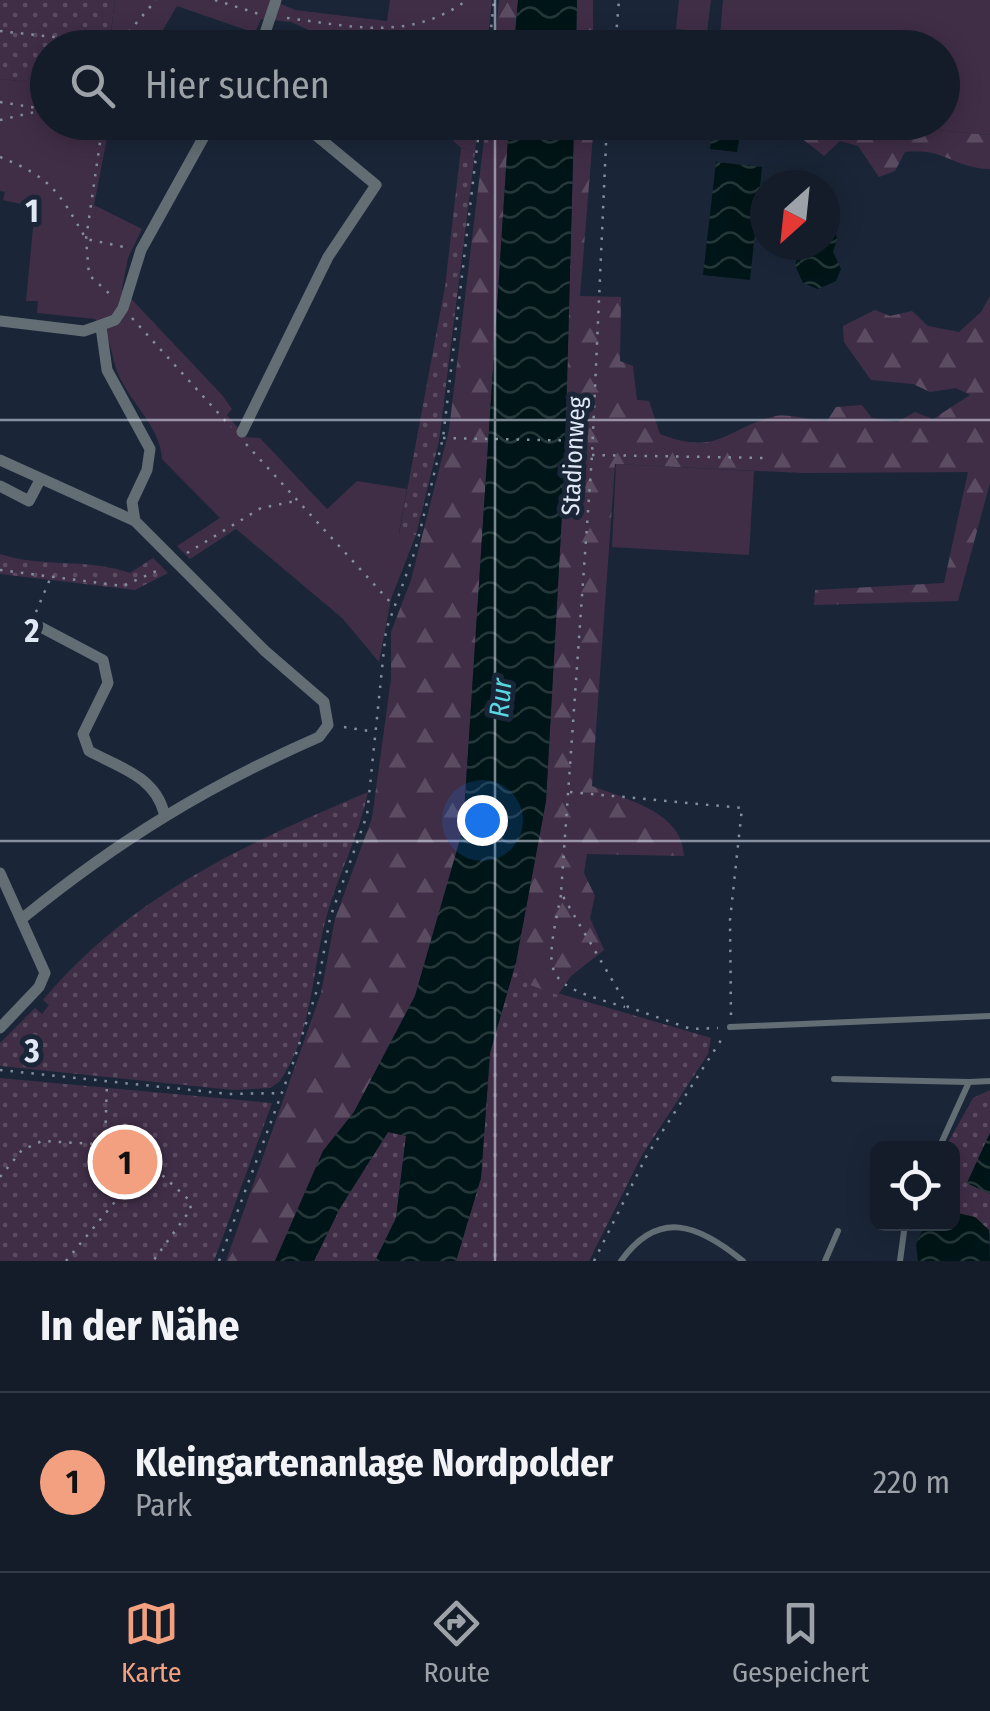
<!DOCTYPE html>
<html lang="de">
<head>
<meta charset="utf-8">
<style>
	:root { --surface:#141c2a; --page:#212936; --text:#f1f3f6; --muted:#9da1a8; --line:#333a47; --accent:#f2a07f }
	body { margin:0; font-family:"Fira Sans Condensed",sans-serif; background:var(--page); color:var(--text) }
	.controls { position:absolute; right:30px; bottom:30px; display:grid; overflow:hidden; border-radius:15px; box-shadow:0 5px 25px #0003 }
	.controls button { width:90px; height:90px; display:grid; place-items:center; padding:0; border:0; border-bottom:2px solid var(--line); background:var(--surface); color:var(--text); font:50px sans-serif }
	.compass { position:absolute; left:750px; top:170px; width:90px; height:90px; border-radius:50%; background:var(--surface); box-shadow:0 5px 25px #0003; rotate:207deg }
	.you { position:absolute; left:482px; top:820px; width:35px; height:35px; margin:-25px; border:8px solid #fff; border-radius:50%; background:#1a73e8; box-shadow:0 0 0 15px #1a73e833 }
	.badge { display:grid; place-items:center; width:65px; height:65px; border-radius:50%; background:var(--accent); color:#111; font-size:32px; font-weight:700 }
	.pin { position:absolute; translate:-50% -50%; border:5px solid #fff; box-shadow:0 2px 10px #0006 }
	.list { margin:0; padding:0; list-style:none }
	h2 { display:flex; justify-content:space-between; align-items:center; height:130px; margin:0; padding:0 40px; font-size:42px }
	h2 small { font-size:32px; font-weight:400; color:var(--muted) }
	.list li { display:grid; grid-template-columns:65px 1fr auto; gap:30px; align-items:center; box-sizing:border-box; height:180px; padding:0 40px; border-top:2px solid var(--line) }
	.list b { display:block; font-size:38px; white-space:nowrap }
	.list p { margin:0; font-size:32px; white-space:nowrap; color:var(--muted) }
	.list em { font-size:32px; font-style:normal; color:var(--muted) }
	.icon { flex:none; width:55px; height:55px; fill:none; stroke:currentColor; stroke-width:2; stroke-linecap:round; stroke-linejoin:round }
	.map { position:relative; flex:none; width:990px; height:1261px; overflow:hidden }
	.search { position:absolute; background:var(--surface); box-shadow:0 5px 25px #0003; left:30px; right:30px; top:30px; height:110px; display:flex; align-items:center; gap:25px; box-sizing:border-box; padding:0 35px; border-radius:55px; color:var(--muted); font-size:38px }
	.sheet { height:310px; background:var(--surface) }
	nav { display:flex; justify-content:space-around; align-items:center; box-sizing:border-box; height:140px; border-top:2px solid var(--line); background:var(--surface); font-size:28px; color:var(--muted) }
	nav a { display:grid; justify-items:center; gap:5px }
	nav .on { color:var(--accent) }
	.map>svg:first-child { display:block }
	.grass { fill:url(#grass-dots) }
	.forest { fill:url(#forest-firs) }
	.park { fill:#402e47 }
	.water { fill:url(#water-waves) }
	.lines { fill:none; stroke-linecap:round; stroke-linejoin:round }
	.path { stroke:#848e9d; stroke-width:2.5; stroke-dasharray:2.5 8; stroke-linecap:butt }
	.service { stroke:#626e74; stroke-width:6 }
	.minor { stroke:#626e74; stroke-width:11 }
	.grid { fill:none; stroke:#e0e8f5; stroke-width:2.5; stroke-opacity:0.55 }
	.labels { text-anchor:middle; stroke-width:10; stroke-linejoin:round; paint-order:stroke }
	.street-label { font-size:25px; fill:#e0e8f5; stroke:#1a2638 }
	.water-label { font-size:28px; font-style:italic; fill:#59d7e0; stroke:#1a2638 }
	.grid-label { font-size:32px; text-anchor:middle; font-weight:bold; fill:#e0e8f5; stroke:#1a2638; stroke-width:10; stroke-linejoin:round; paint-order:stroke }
</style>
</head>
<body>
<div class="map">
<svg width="990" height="1261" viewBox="0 0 990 1261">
	<defs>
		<pattern id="grass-dots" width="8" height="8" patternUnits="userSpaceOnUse" patternTransform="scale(2.5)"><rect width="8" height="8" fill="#402e47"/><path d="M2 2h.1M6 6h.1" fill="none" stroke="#5b4c62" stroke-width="1.8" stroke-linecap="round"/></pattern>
		<pattern id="forest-firs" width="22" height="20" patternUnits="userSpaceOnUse" patternTransform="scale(2.5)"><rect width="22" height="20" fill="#402e47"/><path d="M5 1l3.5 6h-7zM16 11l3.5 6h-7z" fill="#5b4c62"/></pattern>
		<pattern id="water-waves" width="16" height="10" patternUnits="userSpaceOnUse" patternTransform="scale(2.5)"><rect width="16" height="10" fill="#001517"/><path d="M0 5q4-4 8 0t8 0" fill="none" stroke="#253739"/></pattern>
	</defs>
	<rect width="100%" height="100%" fill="#1a2638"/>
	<g class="grass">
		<polygon points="0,0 115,0 109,47 48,48 47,84 0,79"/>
		<polygon points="461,148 475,152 439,441 416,535 399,534 445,287"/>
		<path d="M0 554C42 568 89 558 130 573L153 558 168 573 135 590 0 574Z"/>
		<path d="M368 792C359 836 338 875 326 918 312 970 312 1037 279 1082L270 1088 233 1090 0 1066V1043L35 1008 42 1014 49 1005 43 1000C130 896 245 844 368 792Z"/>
		<polygon points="516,962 530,985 711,1038 708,1054 642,1155 589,1261 456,1261 481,1178 490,1053"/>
		<polygon points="0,1078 272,1103 214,1261 0,1261"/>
		<polygon points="990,1090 990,1133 967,1183 990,1194 990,1233 953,1212 952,1148 945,1148 973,1098"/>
		<polygon points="388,1132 406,1135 396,1218 375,1261 314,1261 340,1208"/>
	</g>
	<g class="forest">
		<polygon points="499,0 518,0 514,47 494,48"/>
		<polygon points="577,0 593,0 593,47 576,48"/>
		<polygon points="486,123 509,123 463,829 415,996 354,1112 323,1151 275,1261 226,1261 321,993 335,919 372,818 391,679 391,632 411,580 449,430"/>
		<path d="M574 123H594L580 296 621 297 620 361 633 366 637 400 649 401 660 434C717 456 723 431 772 417 787 412 811 421 827 421L836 407 862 405 872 418 897 422 915 412 933 419 970 395 956 388 930 392 913 384 871 380 844 342 843 326 875 310 890 316 912 311 928 326 959 332 981 312 990 296V483L958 601 814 605 815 590 944 583 968 472 803 473 615 464 592 786C626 799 683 812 684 856L587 854 584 873 595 896 590 918 604 950 571 976 558 995 530 985 516 962 546 801 565 459Z"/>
		<path d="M779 123H860L990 135V169C953 168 944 147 905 152L895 171 879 177 858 146 840 141 824 156 796 134 778 136Z"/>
	</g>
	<g class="park">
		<polygon points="115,0 272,0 295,10 387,21 390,0 492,0 487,47 345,47 291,22 261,19 255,33 177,6 153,47 109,48"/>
		<polygon points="679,0 711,0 707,33 676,29"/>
		<polygon points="723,0 990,0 990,135 861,123 942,122 942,48 719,47"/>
		<path d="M0 79 47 84 48 122 110 123 94 205 142 229 128 258 122 289 222 395 232 409 227 415 246 437 260 438 327 509 357 481 407 489 399 533 416 535 391 599 379 662 342 618 236 529 190 559 177 546 220 518 162 459C160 429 136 408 122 382 108 355 117 346 95 319L37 313 38 301H26L35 207 3 200 5 192 0 191Z"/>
		<polygon points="434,123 479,123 475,152 461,148"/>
		<polygon points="616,464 754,471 749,555 612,547"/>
	</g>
	<g class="water">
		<polygon points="518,0 577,0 576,47 514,47"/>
		<polygon points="509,123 574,123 565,459 546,801 516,962 490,1053 481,1178 456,1261 375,1261 396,1218 406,1136 388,1132 340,1208 314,1261 275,1261 323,1151 354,1112 415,996 463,829"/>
		<polygon points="713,123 741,127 737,152 710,149"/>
		<polygon points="716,162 762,167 750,280 703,275"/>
		<polygon points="825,220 833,223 837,239 833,252 841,269 836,281 818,289 803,283 795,265 801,245 825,245"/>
		<polygon points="990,1133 990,1194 967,1183"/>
		<polygon points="953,1212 975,1217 989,1230 990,1261 918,1261 916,1245 924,1226 952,1224"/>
	</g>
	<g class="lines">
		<g class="path">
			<polyline points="215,0 259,14"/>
			<path d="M287 18C351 26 410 42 467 0"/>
			<polyline points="0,31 116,44"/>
			<polyline points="352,31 375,48"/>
			<polyline points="115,48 156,0"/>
			<polyline points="489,48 494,0"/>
			<polyline points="615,48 619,0"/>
			<polyline points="0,102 43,109"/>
			<polyline points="0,120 48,109"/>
			<polyline points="103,122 86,239 89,275 113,297"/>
			<polyline points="460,122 477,140"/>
			<polyline points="607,122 592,455 561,893 628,1007 691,1029 718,1028"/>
			<path d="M0 157C52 178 59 192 86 239L129 248"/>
			<polyline points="132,318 231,427"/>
			<polyline points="443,438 590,441"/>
			<polyline points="246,444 392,604"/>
			<polyline points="592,455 765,458"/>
			<polyline points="187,553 261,508 296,501"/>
			<polyline points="0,570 123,586 163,568"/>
			<polyline points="36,612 50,579"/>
			<polyline points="344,727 375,732"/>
			<polyline points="570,792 742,808 730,920 731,1017"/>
			<path d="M561 895C544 978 541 983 625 1007"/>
			<polyline points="0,1070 229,1094 281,1093"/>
			<polyline points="105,1144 107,1082"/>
			<polyline points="0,1177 22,1150 42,1141 131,1146 189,1200 191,1209 153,1261"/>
			<polyline points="66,1261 148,1162"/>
			<polyline points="219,1261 293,1063 317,990 330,918 367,815 386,630 415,551 443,438 480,122"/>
			<polyline points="594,1261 646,1157 723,1037"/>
		</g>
		<g class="service">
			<polyline points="730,1027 990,1016"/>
			<polyline points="834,1079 969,1082"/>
			<polyline points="939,1148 969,1082 990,1081"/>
			<path d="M621 1261C659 1208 699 1225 743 1261"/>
			<polyline points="825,1261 838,1231"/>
			<polyline points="900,1261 905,1224"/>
		</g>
		<g class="minor">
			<polyline points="260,48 276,0"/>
			<polyline points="0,321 84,331 115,320 123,308 141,250 212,122"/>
			<polyline points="242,432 328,257 376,185 300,122"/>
			<polyline points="0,460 135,521"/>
			<polyline points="0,486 29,501 40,480"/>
			<path d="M33 623 103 660 108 683 83 734 89 751C121 768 155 777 164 813"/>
			<polyline points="0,873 45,973 39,987 0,1028"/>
			<path d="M24 917C119 840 207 786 319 737L328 725 324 702 265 651 135 521 132 502 147 470 150 449 107 370 101 327"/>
		</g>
	</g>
	<path class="grid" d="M495 0V48M495 122V1261M0 420H990M0 841H990"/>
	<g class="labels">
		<g class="street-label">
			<text transform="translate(573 456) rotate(-87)" y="9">Stadionweg</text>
		</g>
		<g class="water-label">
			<text transform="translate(500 698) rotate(-85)" y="10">Rur</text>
		</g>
	</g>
	<g class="grid-label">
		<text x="32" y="222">1</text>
		<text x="32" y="642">2</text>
		<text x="32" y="1062">3</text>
	</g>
</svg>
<div class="controls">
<button><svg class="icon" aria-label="locate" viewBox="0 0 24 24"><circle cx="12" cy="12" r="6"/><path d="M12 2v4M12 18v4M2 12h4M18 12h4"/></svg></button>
</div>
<svg class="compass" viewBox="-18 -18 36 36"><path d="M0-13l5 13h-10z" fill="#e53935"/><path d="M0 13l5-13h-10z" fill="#9da1a8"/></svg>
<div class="you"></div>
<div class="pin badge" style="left:125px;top:1162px">1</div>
<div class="search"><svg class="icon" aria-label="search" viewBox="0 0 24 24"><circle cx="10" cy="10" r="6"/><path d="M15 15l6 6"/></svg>Hier suchen</div>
</div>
<section class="sheet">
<h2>In der Nähe<small></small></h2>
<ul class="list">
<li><span class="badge">1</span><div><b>Kleingartenanlage Nordpolder</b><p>Park</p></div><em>220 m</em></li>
</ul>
</section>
<nav>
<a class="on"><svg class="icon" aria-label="map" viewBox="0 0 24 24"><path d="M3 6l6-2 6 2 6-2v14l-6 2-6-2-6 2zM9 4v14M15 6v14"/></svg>Karte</a>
<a><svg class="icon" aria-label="directions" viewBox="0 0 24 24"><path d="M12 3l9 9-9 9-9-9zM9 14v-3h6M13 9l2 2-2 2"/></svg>Route</a>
<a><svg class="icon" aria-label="saved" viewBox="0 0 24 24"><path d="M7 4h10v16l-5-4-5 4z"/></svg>Gespeichert</a>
</nav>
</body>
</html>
